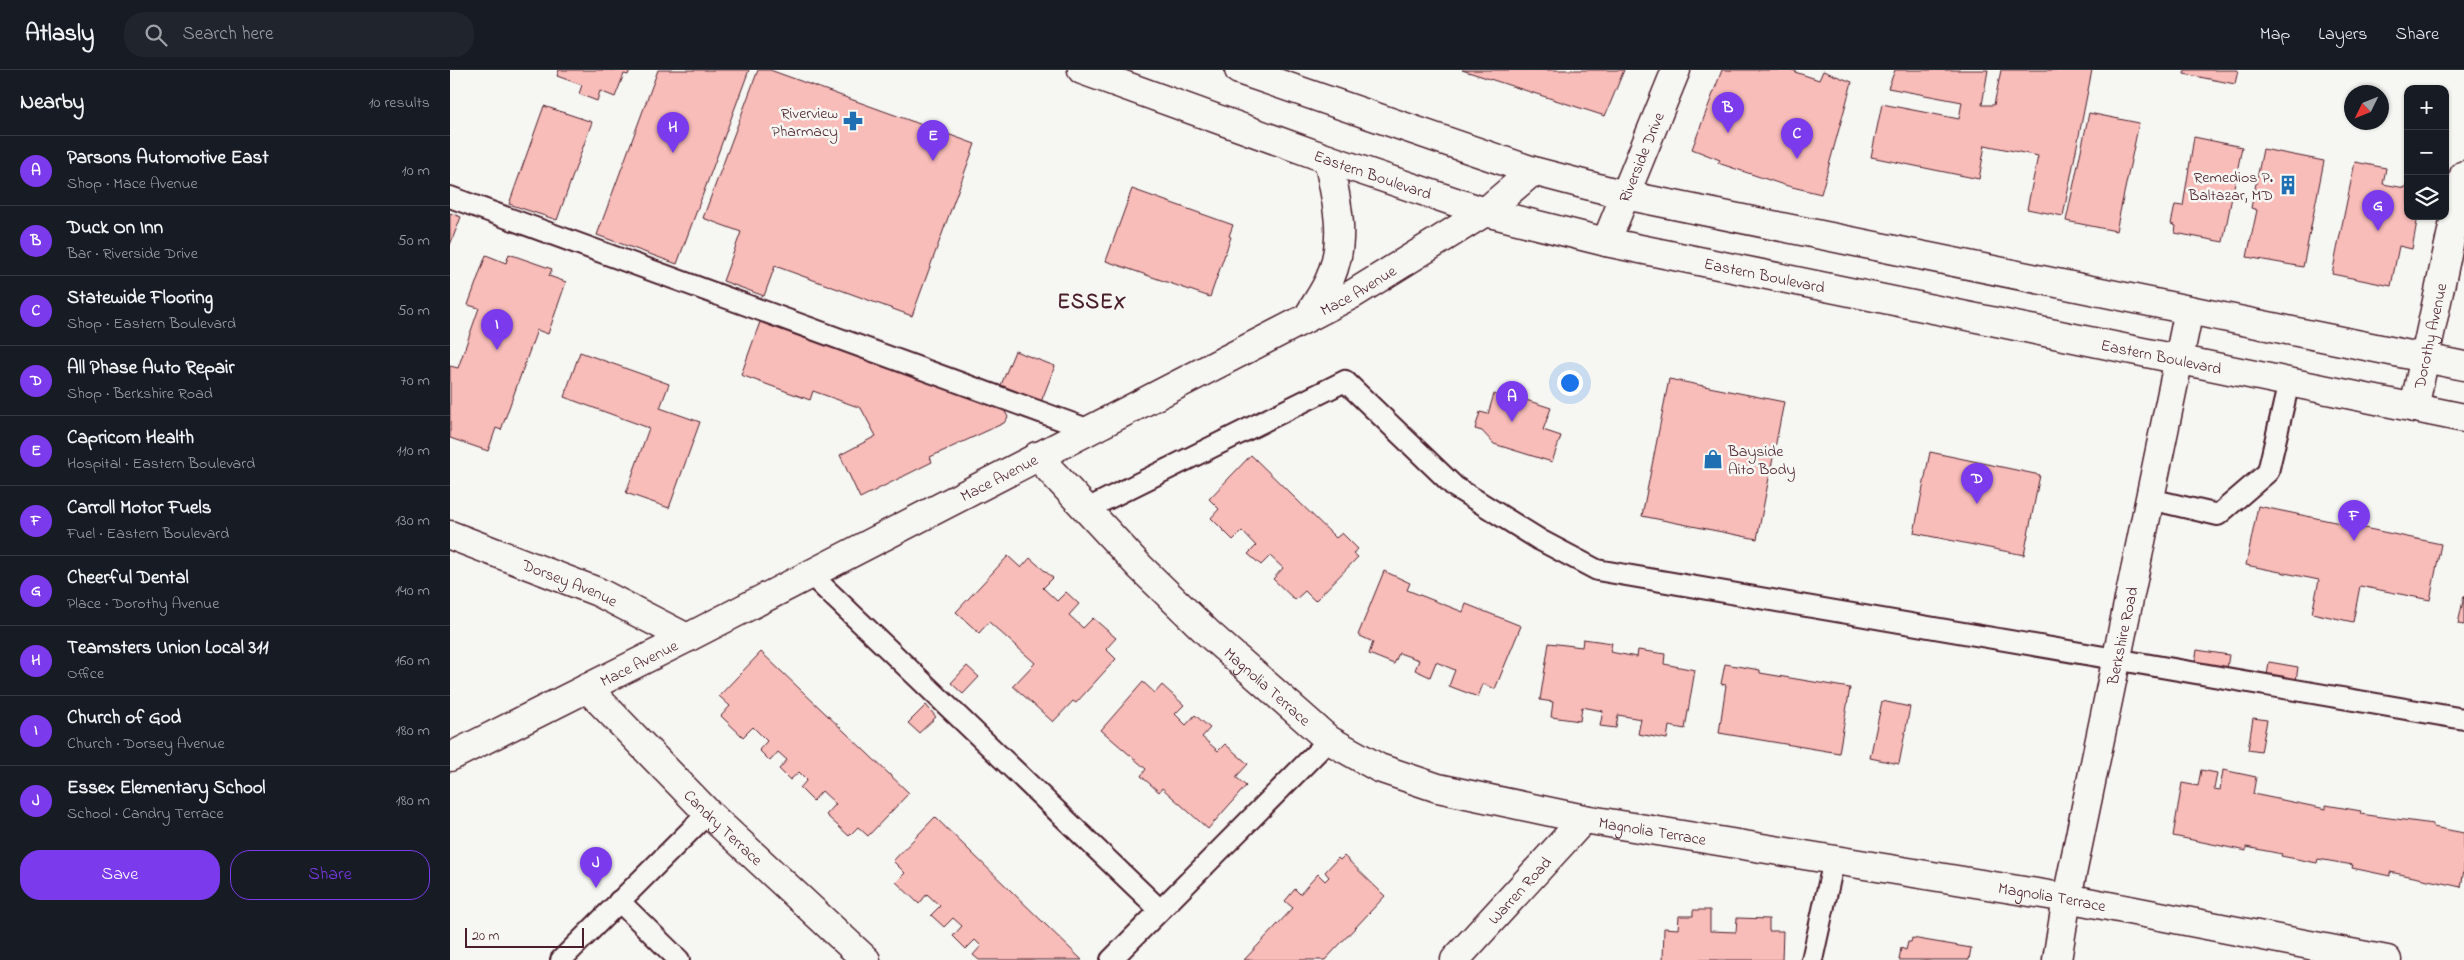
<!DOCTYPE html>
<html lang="en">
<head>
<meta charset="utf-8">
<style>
	:root { --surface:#171b24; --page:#20242c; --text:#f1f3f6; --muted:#9ea1a6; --line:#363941; --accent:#7c3aed }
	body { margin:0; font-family:"Indie Flower",sans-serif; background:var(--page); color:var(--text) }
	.controls { position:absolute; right:15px; top:15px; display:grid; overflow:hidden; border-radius:10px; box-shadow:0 1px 4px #0004 }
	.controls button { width:45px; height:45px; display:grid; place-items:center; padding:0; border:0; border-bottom:1px solid var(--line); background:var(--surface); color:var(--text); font:25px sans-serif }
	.compass { position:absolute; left:1894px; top:15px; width:45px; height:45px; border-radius:50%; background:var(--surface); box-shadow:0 1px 4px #0004; rotate:227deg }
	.scale { position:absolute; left:15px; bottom:12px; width:119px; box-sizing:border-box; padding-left:5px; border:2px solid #4a1f2b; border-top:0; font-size:14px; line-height:18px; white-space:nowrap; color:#4a1f2b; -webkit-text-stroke:4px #f6f6f2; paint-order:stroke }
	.you { position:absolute; left:1119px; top:312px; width:18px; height:18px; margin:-12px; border:4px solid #fff; border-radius:50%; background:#1a73e8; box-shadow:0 0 0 8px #1a73e833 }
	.badge { display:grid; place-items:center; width:32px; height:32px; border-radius:50%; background:var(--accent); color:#fff; font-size:16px; font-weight:700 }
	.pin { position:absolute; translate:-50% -41px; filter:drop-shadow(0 1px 2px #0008) }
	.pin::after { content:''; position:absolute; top:26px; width:18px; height:15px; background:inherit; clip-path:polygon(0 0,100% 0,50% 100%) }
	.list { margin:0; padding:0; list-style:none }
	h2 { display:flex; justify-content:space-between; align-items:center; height:65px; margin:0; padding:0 20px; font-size:21px }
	h2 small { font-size:16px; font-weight:400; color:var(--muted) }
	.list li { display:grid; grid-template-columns:32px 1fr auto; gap:15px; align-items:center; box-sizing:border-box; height:70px; padding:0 20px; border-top:1px solid var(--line) }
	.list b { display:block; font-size:19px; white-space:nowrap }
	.list p { margin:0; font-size:16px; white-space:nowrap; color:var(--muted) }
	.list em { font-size:16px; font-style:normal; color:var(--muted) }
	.actions { display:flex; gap:10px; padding:15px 20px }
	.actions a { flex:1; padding:11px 0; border:1px solid var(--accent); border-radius:20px; text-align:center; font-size:18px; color:var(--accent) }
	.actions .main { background:var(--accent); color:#fff }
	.icon { flex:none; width:28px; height:28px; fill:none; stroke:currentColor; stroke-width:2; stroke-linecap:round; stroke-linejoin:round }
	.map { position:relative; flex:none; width:2014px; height:890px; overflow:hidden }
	header { display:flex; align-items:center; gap:30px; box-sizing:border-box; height:70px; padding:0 25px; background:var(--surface); border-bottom:1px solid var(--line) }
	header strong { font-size:24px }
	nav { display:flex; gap:28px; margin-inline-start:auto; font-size:18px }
	.search { width:350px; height:45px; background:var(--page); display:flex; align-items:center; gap:12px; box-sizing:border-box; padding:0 18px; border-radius:20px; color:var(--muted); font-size:19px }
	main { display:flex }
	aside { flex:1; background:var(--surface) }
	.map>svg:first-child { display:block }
	.building { fill:#f8bcb9; stroke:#4a1f2b }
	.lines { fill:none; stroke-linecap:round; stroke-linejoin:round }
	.service-casing { stroke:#4a1f2b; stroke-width:24 }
	.minor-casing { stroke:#4a1f2b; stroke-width:31 }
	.tertiary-casing { stroke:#4a1f2b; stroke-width:31 }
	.secondary-casing { stroke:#4a1f2b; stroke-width:31 }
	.primary-casing { stroke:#4a1f2b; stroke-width:31 }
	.service { stroke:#f6f6f2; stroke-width:20 }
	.minor { stroke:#f6f6f2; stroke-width:28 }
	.tertiary { stroke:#f6f6f2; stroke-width:28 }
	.secondary { stroke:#f6f6f2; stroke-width:28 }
	.primary { stroke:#f6f6f2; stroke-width:28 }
	.labels { text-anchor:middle; stroke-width:5; stroke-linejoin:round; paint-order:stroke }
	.poi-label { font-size:16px; fill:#4a1f2b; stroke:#f6f6f2; text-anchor:end }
	.street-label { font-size:16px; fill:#4a1f2b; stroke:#f6f6f2 }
	.district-label { font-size:21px; font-weight:bold; letter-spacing:1px; fill:#4a1f2b; stroke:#f6f6f2 }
</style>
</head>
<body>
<header>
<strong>Atlasly</strong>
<div class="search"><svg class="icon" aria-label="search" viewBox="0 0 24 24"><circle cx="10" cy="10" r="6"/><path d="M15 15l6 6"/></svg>Search here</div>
<nav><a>Map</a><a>Layers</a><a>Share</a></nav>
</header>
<main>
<aside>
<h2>Nearby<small>10 results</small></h2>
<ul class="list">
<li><span class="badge">A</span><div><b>Parsons Automotive East</b><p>Shop · Mace Avenue</p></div><em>10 m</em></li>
<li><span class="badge">B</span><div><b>Duck On Inn</b><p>Bar · Riverside Drive</p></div><em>50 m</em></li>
<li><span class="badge">C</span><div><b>Statewide Flooring</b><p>Shop · Eastern Boulevard</p></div><em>50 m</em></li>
<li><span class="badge">D</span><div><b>All Phase Auto Repair</b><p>Shop · Berkshire Road</p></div><em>70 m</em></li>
<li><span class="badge">E</span><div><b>Capricorn Health</b><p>Hospital · Eastern Boulevard</p></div><em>110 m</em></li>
<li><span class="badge">F</span><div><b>Carroll Motor Fuels</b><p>Fuel · Eastern Boulevard</p></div><em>130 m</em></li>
<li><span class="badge">G</span><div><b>Cheerful Dental</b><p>Place · Dorothy Avenue</p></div><em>140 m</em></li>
<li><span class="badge">H</span><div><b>Teamsters Union Local 311</b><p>Office</p></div><em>160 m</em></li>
<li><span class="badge">I</span><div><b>Church of God</b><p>Church · Dorsey Avenue</p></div><em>180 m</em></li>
<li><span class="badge">J</span><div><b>Essex Elementary School</b><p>School · Candry Terrace</p></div><em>180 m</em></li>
</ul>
<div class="actions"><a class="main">Save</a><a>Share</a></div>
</aside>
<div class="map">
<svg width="2014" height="890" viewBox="0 0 2014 890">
	<rect width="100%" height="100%" fill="#f6f6f2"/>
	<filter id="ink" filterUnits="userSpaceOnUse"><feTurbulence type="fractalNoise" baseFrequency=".02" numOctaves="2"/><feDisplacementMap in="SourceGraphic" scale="10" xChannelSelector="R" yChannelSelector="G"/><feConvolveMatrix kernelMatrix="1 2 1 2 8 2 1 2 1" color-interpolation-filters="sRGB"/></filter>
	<g filter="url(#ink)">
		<g class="building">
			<polygon points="109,0 180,0 178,5 174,4 165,27 150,21 147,31 129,24 132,15 107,6"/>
			<polygon points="208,0 299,0 227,194 147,165"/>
			<polygon points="308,0 320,0 525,74 462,246 325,196 314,226 273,211 291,162 253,148"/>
			<polygon points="1012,0 1174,0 1155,46"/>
			<polygon points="1272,0 1346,0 1345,2 1369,10 1373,1 1402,12 1371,124 1334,115 1268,93 1270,90 1242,79"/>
			<polygon points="1445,0 1538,0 1532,35 1544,35 1551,0 1642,0 1613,146 1577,139 1588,86 1535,75 1529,109 1421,87 1432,34 1509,49 1512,32 1438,18"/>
			<polygon points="1735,0 1788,0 1785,14 1734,4"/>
			<polygon points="94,36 142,52 107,150 59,134"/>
			<polygon points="1639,43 1689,53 1666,161 1616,151"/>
			<polygon points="1744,67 1792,77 1773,172 1725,163 1726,156 1721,154 1725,135 1733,136"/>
			<polygon points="1813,79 1874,91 1853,197 1797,187 1807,140 1801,138"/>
			<polygon points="1905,92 1936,98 1933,114 1955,118 1956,114 1958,114 1958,146 1968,146 1962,179 1949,176 1941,216 1882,204"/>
			<polygon points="682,119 783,155 779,166 781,167 760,227 656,191"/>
			<polygon points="0,143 11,147 0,175"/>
			<polygon points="59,184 102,199 99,206 116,212 98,264 87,260 51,360 46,358 38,381 0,368 0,296 8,298 29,238 18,235 36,185 56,193"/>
			<polygon points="310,252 554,340 558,347 554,353 480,387 482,392 410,428 390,385 426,366 411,338 363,321 360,330 291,305"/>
			<polygon points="565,281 605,296 591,332 551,315"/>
			<polygon points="130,282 219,314 210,338 250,352 219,438 176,423 199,358 114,327"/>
			<polygon points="1219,309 1334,332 1307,469 1192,446"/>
			<polygon points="1044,324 1071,334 1073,329 1101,338 1093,360 1111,366 1102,392 1044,374 1032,361 1025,359 1030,342 1038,344"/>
			<polygon points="1480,382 1590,405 1574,485 1464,463"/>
			<polygon points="801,385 886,468 892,463 908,479 903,483 908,487 865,531 855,521 845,530 823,509 833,498 820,486 811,495 798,484 806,476 792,461 783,470 761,448 769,439 759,429"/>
			<polygon points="1808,436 1991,474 1980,530 1910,516 1903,552 1862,543 1869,510 1796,495"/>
			<polygon points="558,486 571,498 580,488 603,508 593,518 607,531 616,522 629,534 619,545 633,558 643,548 666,568 656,579 666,589 626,633 623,631 603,652 563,616 585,593 539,552 529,563 506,542"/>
			<polygon points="934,501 960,513 957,520 1013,542 1016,534 1071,556 1045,619 1033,614 1028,627 999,616 1005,600 986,592 980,607 965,600 969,590 949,583 944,594 919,584 923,572 908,565"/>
			<polygon points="2014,526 2014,555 2008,554"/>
			<polygon points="1133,569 1162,573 1160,582 1187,587 1188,580 1215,584 1214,594 1245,600 1235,659 1219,656 1217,669 1188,664 1191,649 1168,645 1166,658 1150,656 1153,641 1132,637 1130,651 1101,647 1103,632 1090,630 1099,573 1132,577"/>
			<polygon points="1747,580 1779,585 1777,598 1745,593"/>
			<polygon points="311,582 459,723 418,766 408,757 399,766 376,745 386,734 372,721 363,731 350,718 357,710 349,702 340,710 329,699 337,690 328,682 320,691 309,680 317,671 303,657 293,667 271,646 280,636 269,626"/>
			<polygon points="1819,592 1848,597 1846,611 1817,606"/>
			<polygon points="1275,594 1310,600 1310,603 1400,618 1389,683 1269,663 1276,615 1271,614"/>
			<polygon points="517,596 529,607 513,624 501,613"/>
			<polygon points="693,612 705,623 712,615 734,635 725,644 736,655 745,645 760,658 752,667 768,681 775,674 798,694 786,707 796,716 758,759 712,718 709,722 691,706 696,699 651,660"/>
			<polygon points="1432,631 1460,637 1449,694 1420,688"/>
			<polygon points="476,635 486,647 469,663 458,653"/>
			<polygon points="1803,648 1817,650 1811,682 1798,680"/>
			<polygon points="1751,700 1767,703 1764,719 1770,720 1773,700 1806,707 1803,724 1876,739 1876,735 1911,741 1910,744 1983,754 1983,757 2014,763 2014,800 2011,817 1940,802 1940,806 1902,798 1903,795 1868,789 1867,793 1831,786 1832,784 1796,777 1796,781 1723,766 1732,713 1748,716"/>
			<polygon points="485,747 632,890 529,890 523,885 531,876 525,870 516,879 503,866 512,856 503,848 494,857 481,845 490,836 477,824 469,834 446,812 455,803 443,791"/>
			<polygon points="894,786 935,826 875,890 794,890 843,838 835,831 845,819 850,824 868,804 875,811 879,807 875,802 888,788 890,790"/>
			<polygon points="1243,840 1260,840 1260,861 1286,862 1287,848 1319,849 1319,861 1333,861 1332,890 1213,890 1214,858 1228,859 1229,846 1243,846"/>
			<polygon points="1462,868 1521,878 1519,890 1449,890 1451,878 1456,880 1458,872 1461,872"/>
		</g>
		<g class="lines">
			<defs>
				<g id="service">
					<polyline points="0,127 637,359"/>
					<polyline points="1700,429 1768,445 1818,402 1839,312"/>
					<polyline points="637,439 895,311 1005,417 1090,470 1147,500 2014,649"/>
					<polyline points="360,504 710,840"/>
					<polyline points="169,831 229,890"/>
					<polyline points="111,890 258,743"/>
					<polyline points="661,890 879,670"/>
					<polyline points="1362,890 1384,790"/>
				</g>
				<g id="minor">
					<path id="s1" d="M1964 338 2014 105"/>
					<path id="s2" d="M587 386 690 497 759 564 879 670 929 698 988 718 1134 749 1617 828 1937 890"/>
					<path id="s3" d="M0 465 148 522 237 568"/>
					<path id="s4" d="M137 618 258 743 416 890"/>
					<path id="s5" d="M1005 890 1134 749"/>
					<path id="s6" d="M1607 890 1617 828 1739 240"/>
				</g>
				<g id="tertiary">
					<path id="s7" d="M1156 172 1226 0"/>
				</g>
				<g id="secondary">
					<path id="s8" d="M0 687 237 568 903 224 1035 142 1083 101"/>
				</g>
				<g id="primary">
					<path id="s9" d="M632 0 878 89 1035 142 1156 172 2014 348"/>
					<polyline points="789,0 1083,101 1175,125 2014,296"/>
					<path d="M858 247C865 234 876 220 881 206 897 167 886 129 878 89"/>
				</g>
			</defs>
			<use href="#service" class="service-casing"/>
			<use href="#minor" class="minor-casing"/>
			<use href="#tertiary" class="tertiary-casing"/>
			<use href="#secondary" class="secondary-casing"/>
			<use href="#primary" class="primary-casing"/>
			<use href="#service" class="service"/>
			<use href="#minor" class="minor"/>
			<use href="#tertiary" class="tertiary"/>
			<use href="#secondary" class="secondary"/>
			<use href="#primary" class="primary"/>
		</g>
	</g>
	<defs>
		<symbol id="pharmacy-bare" viewBox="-9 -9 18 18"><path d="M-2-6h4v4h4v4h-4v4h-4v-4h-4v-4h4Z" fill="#1f6fb2" stroke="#f6f6f2" stroke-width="2.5" paint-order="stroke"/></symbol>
		<symbol id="building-bare" viewBox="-9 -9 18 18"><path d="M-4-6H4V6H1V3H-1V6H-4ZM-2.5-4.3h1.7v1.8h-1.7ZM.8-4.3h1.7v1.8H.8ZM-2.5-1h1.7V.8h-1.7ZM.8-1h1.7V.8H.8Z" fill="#1f6fb2" stroke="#f6f6f2" stroke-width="2.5" paint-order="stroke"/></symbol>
		<symbol id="shop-bare" viewBox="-9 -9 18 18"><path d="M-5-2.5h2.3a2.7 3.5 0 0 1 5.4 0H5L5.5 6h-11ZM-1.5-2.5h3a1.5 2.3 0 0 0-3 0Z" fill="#1f6fb2" stroke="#f6f6f2" stroke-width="2.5" paint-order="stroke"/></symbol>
	</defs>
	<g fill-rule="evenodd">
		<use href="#pharmacy-bare" x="389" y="37" width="28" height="28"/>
		<use href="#building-bare" x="1824" y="101" width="28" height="28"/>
		<use href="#shop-bare" x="1249" y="375" width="28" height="28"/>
	</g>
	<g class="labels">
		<g class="poi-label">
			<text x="388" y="48">Riverview<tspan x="388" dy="18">Pharmacy</tspan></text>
			<text x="1823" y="112">Remedios P.<tspan x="1823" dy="18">Baltazar, MD</tspan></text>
			<text x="1278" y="386" text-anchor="start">Bayside<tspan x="1278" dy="18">Aito Body</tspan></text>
		</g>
		<g class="street-label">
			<text dy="6" stroke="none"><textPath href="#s7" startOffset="92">Riverside Drive</textPath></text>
			<text dy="6" stroke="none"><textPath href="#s9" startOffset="309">Eastern Boulevard</textPath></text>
			<text dy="6" stroke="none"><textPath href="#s9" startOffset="714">Eastern Boulevard</textPath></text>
			<text dy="6" stroke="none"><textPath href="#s8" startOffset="1021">Mace Avenue</textPath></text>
			<text dy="6" stroke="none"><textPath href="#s1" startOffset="74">Dorothy Avenue</textPath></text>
			<text dy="6" stroke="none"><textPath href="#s9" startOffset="1119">Eastern Boulevard</textPath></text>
			<text dy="6" stroke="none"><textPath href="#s8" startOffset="616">Mace Avenue</textPath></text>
			<text dy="6" stroke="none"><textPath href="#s3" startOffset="129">Dorsey Avenue</textPath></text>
			<text dy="6" stroke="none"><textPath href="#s6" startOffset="331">Berkshire Road</textPath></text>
			<text dy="6" stroke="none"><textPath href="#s8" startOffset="211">Mace Avenue</textPath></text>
			<text dy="6" stroke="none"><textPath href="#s2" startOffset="326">Magnolia Terrace</textPath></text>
			<text dy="6" stroke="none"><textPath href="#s4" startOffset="195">Candry Terrace</textPath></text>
			<text dy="6" stroke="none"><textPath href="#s2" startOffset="746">Magnolia Terrace</textPath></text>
			<text dy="6" stroke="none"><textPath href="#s5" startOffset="95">Warren Road</textPath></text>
			<text dy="6" stroke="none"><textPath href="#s2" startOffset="1151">Magnolia Terrace</textPath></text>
		</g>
		<g class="district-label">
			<text x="642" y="238">ESSEX</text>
		</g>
	</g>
</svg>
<div class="controls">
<button>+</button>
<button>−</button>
<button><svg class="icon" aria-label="layers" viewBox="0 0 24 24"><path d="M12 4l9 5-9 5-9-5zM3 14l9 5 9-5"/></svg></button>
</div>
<svg class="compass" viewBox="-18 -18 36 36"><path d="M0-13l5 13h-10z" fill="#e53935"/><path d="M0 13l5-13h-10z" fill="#9ea1a6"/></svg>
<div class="scale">20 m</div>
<div class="you"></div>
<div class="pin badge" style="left:1062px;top:352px">A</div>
<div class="pin badge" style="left:1278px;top:63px">B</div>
<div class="pin badge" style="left:1347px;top:89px">C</div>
<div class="pin badge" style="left:1527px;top:434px">D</div>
<div class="pin badge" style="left:483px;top:91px">E</div>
<div class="pin badge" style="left:1904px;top:471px">F</div>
<div class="pin badge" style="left:1928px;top:161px">G</div>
<div class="pin badge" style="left:223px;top:83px">H</div>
<div class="pin badge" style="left:47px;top:280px">I</div>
<div class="pin badge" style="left:146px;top:818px">J</div>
</div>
</main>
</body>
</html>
